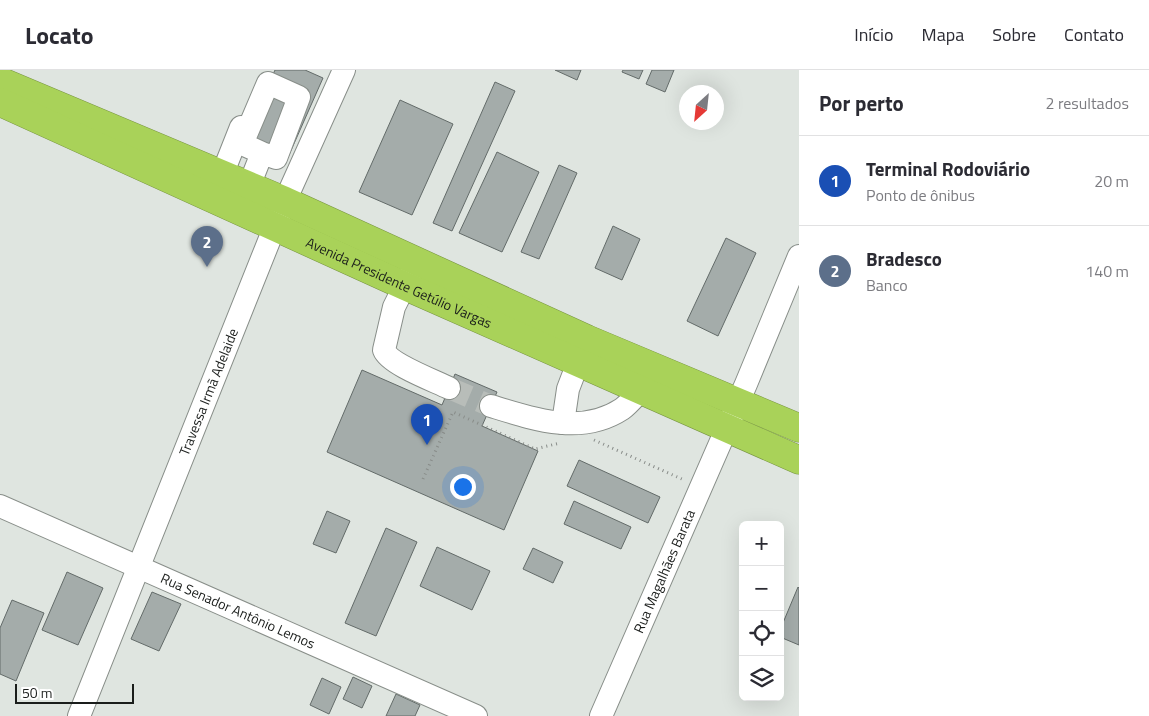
<!DOCTYPE html>
<html lang="pt">
<head>
<meta charset="utf-8">
<style>
	:root { --surface:#fff; --page:#f2f2f3; --text:#2b2b33; --muted:#7c7c81; --line:#e1e1e2; --accent:#ea580c }
	body { margin:0; font-family:"Titillium Web",sans-serif; background:var(--page); color:var(--text) }
	.controls { position:absolute; right:15px; bottom:15px; display:grid; overflow:hidden; border-radius:8px; box-shadow:0 5px 20px #0002 }
	.controls button { width:45px; height:45px; display:grid; place-items:center; padding:0; border:0; border-bottom:1px solid var(--line); background:var(--surface); color:var(--text); font:25px sans-serif }
	.compass { position:absolute; left:679px; top:15px; width:45px; height:45px; border-radius:50%; background:var(--surface); box-shadow:0 5px 20px #0002; rotate:207deg }
	.scale { position:absolute; left:15px; bottom:12px; width:119px; box-sizing:border-box; padding-left:5px; border:2px solid #1a1d1b; border-top:0; font-size:14px; line-height:18px; white-space:nowrap; color:#1a1d1b; -webkit-text-stroke:4px #fff; paint-order:stroke }
	.you { position:absolute; left:462px; top:416px; width:18px; height:18px; margin:-12px; border:4px solid #fff; border-radius:50%; background:#1a73e8; box-shadow:0 0 0 8px #1a73e833 }
	.badge { display:grid; place-items:center; width:32px; height:32px; border-radius:50%; background:var(--accent); color:#fff; font-size:16px; font-weight:700 }
	.pin { position:absolute; translate:-50% -41px; filter:drop-shadow(0 1px 2px #0008) }
	.pin::after { content:''; position:absolute; top:26px; width:18px; height:15px; background:inherit; clip-path:polygon(0 0,100% 0,50% 100%) }
	.list { margin:0; padding:0; list-style:none }
	h2 { display:flex; justify-content:space-between; align-items:center; height:65px; margin:0; padding:0 20px; font-size:21px }
	h2 small { font-size:16px; font-weight:400; color:var(--muted) }
	.list li { display:grid; grid-template-columns:32px 1fr auto; gap:15px; align-items:center; box-sizing:border-box; height:90px; padding:0 20px; border-top:1px solid var(--line) }
	.list b { display:block; font-size:19px; white-space:nowrap }
	.list p { margin:0; font-size:16px; white-space:nowrap; color:var(--muted) }
	.list em { font-size:16px; font-style:normal; color:var(--muted) }
	.icon { flex:none; width:28px; height:28px; fill:none; stroke:currentColor; stroke-width:2; stroke-linecap:round; stroke-linejoin:round }
	.map { position:relative; flex:none; width:799px; height:646px; overflow:hidden }
	header { display:flex; align-items:center; gap:30px; box-sizing:border-box; height:70px; padding:0 25px; background:var(--surface); border-bottom:1px solid var(--line) }
	header strong { font-size:24px }
	nav { display:flex; gap:28px; margin-inline-start:auto; font-size:18px }
	main { display:flex }
	aside { flex:1; background:var(--surface) }
	.map>svg:first-child { display:block }
	.building { fill:#a4acaa; stroke:#636b69 }
	.lines { fill:none; stroke-linecap:round; stroke-linejoin:round }
	.minor-tunnel { stroke:#b8bdb9; stroke-width:22; stroke-dasharray:22 11; stroke-linecap:butt }
	.minor-casing { stroke:#888e89; stroke-width:24 }
	.highway-casing { stroke:#779343; stroke-width:29 }
	.path { stroke:#888c89; stroke-width:3; stroke-dasharray:1 4; stroke-linecap:butt }
	.minor { stroke:#fff; stroke-width:22 }
	.highway { stroke:#a9d259; stroke-width:28 }
	.labels { text-anchor:middle; stroke-width:4; stroke-linejoin:round; paint-order:stroke }
	.street-label { font-size:14px; fill:#1a1d1b; stroke:#fff }
</style>
</head>
<body>
<header>
<strong>Locato</strong>
<nav><a>Início</a><a>Mapa</a><a>Sobre</a><a>Contato</a></nav>
</header>
<main>
<div class="map">
<svg width="799" height="646" viewBox="0 0 799 646">
	<rect width="100%" height="100%" fill="#dfe5e0"/>
	<g class="building">
		<polygon points="275,0 305,0 323,8 285,94 241,74"/>
		<polygon points="555,0 581,0 577,10"/>
		<polygon points="623,0 643,0 639,9 622,2"/>
		<polygon points="652,0 674,0 665,22 646,14"/>
		<polygon points="495,12 515,21 452,161 433,153"/>
		<polygon points="400,30 453,54 412,145 359,122"/>
		<polygon points="497,82 539,102 502,182 459,163"/>
		<polygon points="559,95 577,103 539,189 521,182"/>
		<polygon points="613,156 640,169 622,210 595,198"/>
		<polygon points="726,168 756,183 718,266 687,251"/>
		<polygon points="362,300 442,335 455,304 497,322 482,356 538,381 504,460 327,382"/>
		<polygon points="579,390 660,427 648,453 567,416"/>
		<polygon points="574,431 631,457 621,479 564,454"/>
		<polygon points="327,441 350,451 336,483 313,474"/>
		<polygon points="386,458 417,472 376,566 345,553"/>
		<polygon points="437,477 490,501 472,540 420,516"/>
		<polygon points="533,478 563,492 553,513 523,499"/>
		<polygon points="67,502 103,518 78,575 42,560"/>
		<polygon points="798,517 799,518 799,575 780,567 780,560"/>
		<polygon points="152,522 181,534 159,581 131,569"/>
		<polygon points="12,530 44,543 16,611 0,604 0,558"/>
		<polygon points="353,607 372,616 362,638 343,629"/>
		<polygon points="322,608 341,617 329,644 310,635"/>
		<polygon points="396,624 420,635 415,646 386,646"/>
	</g>
	<g class="lines">
		<polyline class="minor-tunnel" points="449,318 491,336"/>
		<defs>
			<g id="minor">
				<polyline points="222,105 241,57"/>
				<polyline points="249,116 262,83 276,88 299,27 268,13 242,74 262,83"/>
				<path d="M412 201 394 237 384 280C389 294 435 311 449 318"/>
				<path d="M491 336C533 349 581 366 622 339 629 334 635 326 641 320"/>
				<polyline points="563,353 568,319 584,277"/>
				<path id="s1" d="M0 436 476 646"/>
				<path id="s2" d="M79 646 285 131 344 0"/>
				<path id="s3" d="M601 646 746 314 799 186"/>
			</g>
			<g id="highway">
				<polyline points="0,11 285,131 587,269 799,358"/>
				<path id="s4" d="M0 32 405 216 799 390"/>
			</g>
		</defs>
		<use href="#minor" class="minor-casing"/>
		<use href="#highway" class="highway-casing"/>
		<g class="path">
			<polyline points="594,370 684,410"/>
			<polyline points="423,409 453,342 535,379 560,373"/>
		</g>
		<use href="#minor" class="minor"/>
		<use href="#highway" class="highway"/>
	</g>
	<g class="labels">
		<g class="street-label">
			<text dy="5" stroke="none"><textPath href="#s4" startOffset="438">Avenida Presidente Getúlio Vargas</textPath></text>
			<text dy="5" stroke="none"><textPath href="#s2" startOffset="349">Travessa Irmã Adelaide</textPath></text>
			<text dy="5" stroke="none"><textPath href="#s3" startOffset="158">Rua Magalhães Barata</textPath></text>
			<text dy="5" stroke="none"><textPath href="#s1" startOffset="260">Rua Senador Antônio Lemos</textPath></text>
		</g>
	</g>
</svg>
<div class="controls">
<button>+</button>
<button>−</button>
<button><svg class="icon" aria-label="locate" viewBox="0 0 24 24"><circle cx="12" cy="12" r="6"/><path d="M12 2v4M12 18v4M2 12h4M18 12h4"/></svg></button>
<button><svg class="icon" aria-label="layers" viewBox="0 0 24 24"><path d="M12 4l9 5-9 5-9-5zM3 14l9 5 9-5"/></svg></button>
</div>
<svg class="compass" viewBox="-18 -18 36 36"><path d="M0-13l5 13h-10z" fill="#e53935"/><path d="M0 13l5-13h-10z" fill="#7c7c81"/></svg>
<div class="scale">50 m</div>
<div class="you"></div>
<div class="pin badge" style="left:427px;top:375px;background:#1a4fb4">1</div>
<div class="pin badge" style="left:207px;top:197px;background:#5c6f8a">2</div>
</div>
<aside>
<h2>Por perto<small>2 resultados</small></h2>
<ul class="list">
<li><span class="badge" style="background:#1a4fb4">1</span><div><b>Terminal Rodoviário</b><p>Ponto de ônibus</p></div><em>20 m</em></li>
<li><span class="badge" style="background:#5c6f8a">2</span><div><b>Bradesco</b><p>Banco</p></div><em>140 m</em></li>
</ul>
</aside>
</main>
</body>
</html>
